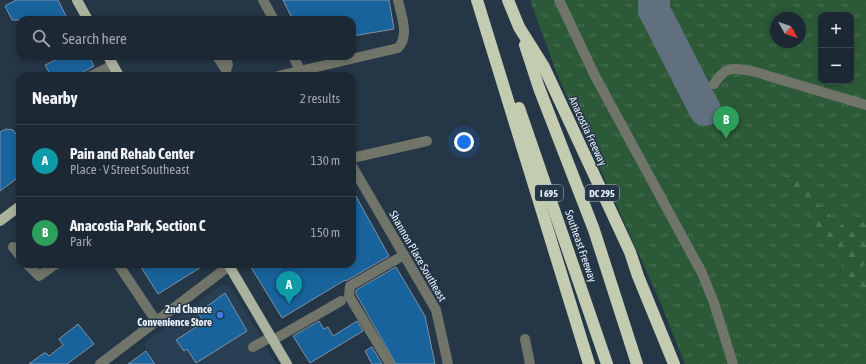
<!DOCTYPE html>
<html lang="en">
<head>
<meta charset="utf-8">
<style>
	:root { --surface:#1c2834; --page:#293440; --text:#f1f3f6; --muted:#a0a6ac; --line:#3a444f; --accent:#db2777 }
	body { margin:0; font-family:"Asap Condensed",sans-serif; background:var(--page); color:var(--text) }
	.controls { position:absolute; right:12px; top:12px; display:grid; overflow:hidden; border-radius:8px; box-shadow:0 2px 6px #0003 }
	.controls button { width:36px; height:36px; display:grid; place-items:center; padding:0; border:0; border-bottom:1px solid var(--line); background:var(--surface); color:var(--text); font:20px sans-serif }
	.compass { position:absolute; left:770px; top:12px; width:36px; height:36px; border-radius:50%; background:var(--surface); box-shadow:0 2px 6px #0003; rotate:130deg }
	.you { position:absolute; left:464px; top:142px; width:14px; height:14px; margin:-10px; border:3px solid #fff; border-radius:50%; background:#1a73e8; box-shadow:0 0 0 6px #1a73e833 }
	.badge { display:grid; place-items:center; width:26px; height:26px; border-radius:50%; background:var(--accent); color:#fff; font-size:13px; font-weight:700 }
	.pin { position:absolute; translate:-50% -33px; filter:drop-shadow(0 1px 2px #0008) }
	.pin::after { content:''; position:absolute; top:21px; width:14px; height:12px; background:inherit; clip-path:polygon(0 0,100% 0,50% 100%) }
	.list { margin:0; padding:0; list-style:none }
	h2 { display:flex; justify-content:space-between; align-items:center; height:52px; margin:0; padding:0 16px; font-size:17px }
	h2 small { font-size:13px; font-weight:400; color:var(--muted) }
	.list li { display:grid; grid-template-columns:26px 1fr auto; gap:12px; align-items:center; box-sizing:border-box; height:72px; padding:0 16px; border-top:1px solid var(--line) }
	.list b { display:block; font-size:15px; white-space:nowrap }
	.list p { margin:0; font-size:13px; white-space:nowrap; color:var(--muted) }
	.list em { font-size:13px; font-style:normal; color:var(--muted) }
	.icon { flex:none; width:22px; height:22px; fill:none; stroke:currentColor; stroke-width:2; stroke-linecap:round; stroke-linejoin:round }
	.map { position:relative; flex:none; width:866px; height:364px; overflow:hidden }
	.search { position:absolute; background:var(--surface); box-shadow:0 2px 6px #0003; left:16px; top:16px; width:340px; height:44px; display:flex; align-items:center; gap:10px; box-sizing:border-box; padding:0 14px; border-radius:12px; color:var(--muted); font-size:15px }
	.panel { position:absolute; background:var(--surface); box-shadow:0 2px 6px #0003; left:16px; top:72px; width:340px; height:196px; border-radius:12px }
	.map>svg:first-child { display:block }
	.built { fill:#283f54 }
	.grass { fill:url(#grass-tufts); fill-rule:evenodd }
	.forest { fill:url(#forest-firs) }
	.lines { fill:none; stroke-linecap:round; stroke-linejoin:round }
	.taxiway { stroke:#61707e; stroke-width:32 }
	.building { fill:#18639c; stroke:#7e92a5 }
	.minor { stroke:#707469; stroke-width:10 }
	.major { stroke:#abb29d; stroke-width:10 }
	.highway { stroke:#c3cbb1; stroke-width:12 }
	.shop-dot { fill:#3f7fe0; stroke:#253646; stroke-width:1.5 }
	.labels { text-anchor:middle; stroke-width:3; stroke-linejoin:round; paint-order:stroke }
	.shield { fill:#253646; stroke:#aebac7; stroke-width:1 }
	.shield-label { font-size:10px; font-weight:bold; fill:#e9f3fe }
	.street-label { font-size:11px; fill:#e9f3fe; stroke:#253646 }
	.poi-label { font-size:11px; font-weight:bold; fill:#e9f3fe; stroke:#253646; text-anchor:end }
</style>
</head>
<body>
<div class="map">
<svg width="866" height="364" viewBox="0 0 866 364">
	<defs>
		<pattern id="grass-tufts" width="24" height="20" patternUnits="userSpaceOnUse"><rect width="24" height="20" fill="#2c5a39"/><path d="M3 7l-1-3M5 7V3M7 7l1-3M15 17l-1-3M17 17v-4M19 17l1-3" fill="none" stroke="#4b7257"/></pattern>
		<pattern id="forest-firs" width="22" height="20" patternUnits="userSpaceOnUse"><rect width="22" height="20" fill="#2c5a39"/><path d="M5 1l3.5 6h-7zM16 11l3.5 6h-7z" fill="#4b7257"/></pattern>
	</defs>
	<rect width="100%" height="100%" fill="#253646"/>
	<polygon class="built" points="226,285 233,291 276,364 158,364 143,344 220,286"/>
	<path class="grass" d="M530 0H866V364H685L659 299 557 74ZM821 15H851V81H821ZM776 18H800V42H776Z"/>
	<path class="forest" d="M789 173C793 174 797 175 800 178 811 188 815 203 827 213 833 218 835 219 839 227L848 220 862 222 866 224V262L862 266 866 272V297C852 287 850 285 845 269 844 265 844 260 842 257 838 250 822 244 818 239 812 231 815 223 812 216 805 202 790 194 782 181Z"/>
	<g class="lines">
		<polyline class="taxiway" points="654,0 654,10 705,110"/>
	</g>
	<g class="building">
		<polygon points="16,0 58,0 68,20 12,20 5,6"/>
		<polygon points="283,0 389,0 394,29 352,36 352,20 293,20"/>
		<polygon points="64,56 88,56 94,66 76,76 51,76 45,65"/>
		<polygon points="6,129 13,130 20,139 20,176 0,191 0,132"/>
		<polygon points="352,189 389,256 346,281 345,280 282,318 249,264 352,264"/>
		<polygon points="139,264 206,264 158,294"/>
		<polygon points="396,267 425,316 435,364 396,364 356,294 356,290"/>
		<polygon points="225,293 247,331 196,363 187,349 184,351 176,340 204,322 198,313"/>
		<polygon points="319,321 324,329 328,327 333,336 357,321 363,331 310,363 293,336"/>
		<polygon points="78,324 94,344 67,364 29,364 44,353 46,353 49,356 63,345 59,339"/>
		<polygon points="372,347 382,364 372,364 365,351"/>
		<polygon points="146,351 155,364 128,364"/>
	</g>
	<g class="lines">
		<g class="minor">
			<polyline points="263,0 274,20"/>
			<polyline points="559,0 595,76 702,273 714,303 733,364"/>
			<polyline points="217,56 226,70"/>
			<polyline points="226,56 228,65 226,70 227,76"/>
			<polyline points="293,56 303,76"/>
			<polyline points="91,76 113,65"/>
			<path d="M278 76 398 48C410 36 401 15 398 0"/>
			<path d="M714 84C726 65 732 68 752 71L866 105"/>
			<polyline points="352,158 427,141"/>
			<polyline points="352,166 436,310 448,364"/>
			<polyline points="13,247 20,256"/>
			<polyline points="27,264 39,276 56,264"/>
			<polyline points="118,264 156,321"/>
			<polyline points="525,339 530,364"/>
			<polyline points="273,340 341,301"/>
			<polyline points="253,347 271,337"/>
			<polyline points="100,364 229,266"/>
			<polyline points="390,364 349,296 350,286 404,255"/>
		</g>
		<g class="major">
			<polyline points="77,0 88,20"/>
			<polyline points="108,56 119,76"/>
			<polyline points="0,221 20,206"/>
			<polyline points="228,264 287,364"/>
		</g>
		<g class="highway">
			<polyline points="477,0 589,364"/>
			<polyline points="508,0 519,27 544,67 630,252 638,276 674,364"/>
			<polyline points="525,45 539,88 594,230 637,364"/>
			<polyline points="519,108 607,364"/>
		</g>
	</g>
	<circle class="shop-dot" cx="220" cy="315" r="4"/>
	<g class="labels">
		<g class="shield">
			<rect x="535" y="185" width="28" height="16" rx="3"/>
			<rect x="585" y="185" width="34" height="16" rx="3"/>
		</g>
		<g class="shield-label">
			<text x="549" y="197">I 695</text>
			<text x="602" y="197">DC 295</text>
		</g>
		<g class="street-label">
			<text transform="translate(588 131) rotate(65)" y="4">Anacostia Freeway</text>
			<text transform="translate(581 246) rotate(71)" y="4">Southeast Freeway</text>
			<text transform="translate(418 256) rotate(60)" y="4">Shannon Place Southeast</text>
		</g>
		<g class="poi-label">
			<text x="212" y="313">2nd Chance<tspan x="212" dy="13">Convenience Store</tspan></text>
		</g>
	</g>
</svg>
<div class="controls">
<button>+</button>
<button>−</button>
</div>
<svg class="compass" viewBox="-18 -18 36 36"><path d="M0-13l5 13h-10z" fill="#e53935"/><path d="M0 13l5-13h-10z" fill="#a0a6ac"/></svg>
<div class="you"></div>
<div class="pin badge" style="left:289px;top:304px;background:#0f9aa8">A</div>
<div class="pin badge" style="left:726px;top:139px;background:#2e9e5b">B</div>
<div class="search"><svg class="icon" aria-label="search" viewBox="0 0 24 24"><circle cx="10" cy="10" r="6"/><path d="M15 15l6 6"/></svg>Search here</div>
<section class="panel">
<h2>Nearby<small>2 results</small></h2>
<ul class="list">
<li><span class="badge" style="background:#0f9aa8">A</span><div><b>Pain and Rehab Center</b><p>Place · V Street Southeast</p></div><em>130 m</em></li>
<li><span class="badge" style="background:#2e9e5b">B</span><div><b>Anacostia Park, Section C</b><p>Park</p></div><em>150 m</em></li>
</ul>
</section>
</div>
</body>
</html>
